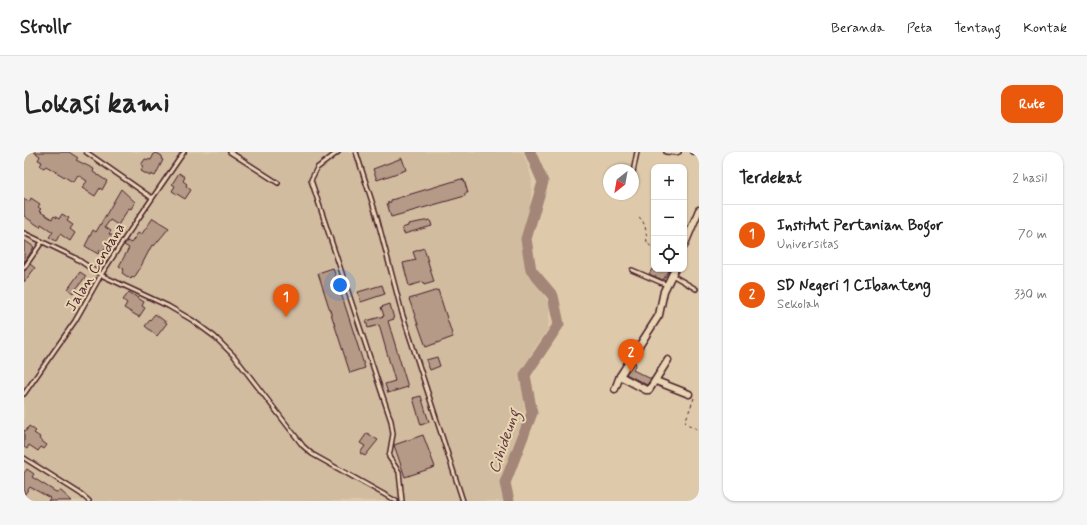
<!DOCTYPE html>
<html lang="id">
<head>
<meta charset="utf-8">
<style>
	:root { --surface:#fff; --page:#f6f6f6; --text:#222; --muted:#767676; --line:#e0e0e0; --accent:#ea580c }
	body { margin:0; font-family:Mynerve,sans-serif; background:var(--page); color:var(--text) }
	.controls { position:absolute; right:12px; top:12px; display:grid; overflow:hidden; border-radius:8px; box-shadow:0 1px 3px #0004 }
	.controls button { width:36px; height:36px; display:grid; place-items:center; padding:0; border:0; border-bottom:1px solid var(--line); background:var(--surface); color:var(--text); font:20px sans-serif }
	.compass { position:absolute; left:579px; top:12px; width:36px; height:36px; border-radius:50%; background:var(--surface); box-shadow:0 1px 3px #0004; rotate:211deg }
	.you { position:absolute; left:316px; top:133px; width:14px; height:14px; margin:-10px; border:3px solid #fff; border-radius:50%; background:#1a73e8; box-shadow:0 0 0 6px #1a73e833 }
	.badge { display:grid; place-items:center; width:26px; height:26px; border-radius:50%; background:var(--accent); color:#fff; font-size:13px; font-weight:700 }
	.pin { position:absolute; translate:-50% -33px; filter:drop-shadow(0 1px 2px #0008) }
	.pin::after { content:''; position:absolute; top:21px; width:14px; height:12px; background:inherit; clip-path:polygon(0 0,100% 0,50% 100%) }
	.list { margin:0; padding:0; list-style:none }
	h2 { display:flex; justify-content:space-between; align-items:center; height:52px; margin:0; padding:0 16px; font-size:17px }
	h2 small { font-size:13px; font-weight:400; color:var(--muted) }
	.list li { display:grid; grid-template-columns:26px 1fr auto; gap:12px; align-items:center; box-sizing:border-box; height:60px; padding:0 16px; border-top:1px solid var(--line) }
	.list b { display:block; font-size:15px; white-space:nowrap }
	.list p { margin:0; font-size:13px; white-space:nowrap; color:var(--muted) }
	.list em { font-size:13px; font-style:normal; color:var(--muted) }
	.icon { flex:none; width:22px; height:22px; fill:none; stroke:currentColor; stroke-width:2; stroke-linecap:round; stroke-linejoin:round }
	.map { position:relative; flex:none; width:675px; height:349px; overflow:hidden; border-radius:12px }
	header { display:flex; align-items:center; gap:24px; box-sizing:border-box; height:56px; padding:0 20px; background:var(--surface); border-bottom:1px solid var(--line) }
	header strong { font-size:19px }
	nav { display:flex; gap:22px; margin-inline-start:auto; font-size:14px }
	.intro { display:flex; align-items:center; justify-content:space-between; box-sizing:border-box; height:96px; padding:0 24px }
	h1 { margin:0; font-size:28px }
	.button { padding:10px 18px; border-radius:12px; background:var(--accent); color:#fff; font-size:14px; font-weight:700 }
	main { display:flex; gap:24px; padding:0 24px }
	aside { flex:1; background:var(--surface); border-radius:12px; box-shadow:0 1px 3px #0004 }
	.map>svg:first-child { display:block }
	.built { fill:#d1bca0 }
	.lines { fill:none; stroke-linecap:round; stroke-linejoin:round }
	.river { stroke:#a48678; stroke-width:11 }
	.building { fill:#b49a87; stroke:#4a1f2b }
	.service-casing { stroke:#4a1f2b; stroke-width:6 }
	.minor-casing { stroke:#4a1f2b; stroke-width:9 }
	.path { stroke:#4a1f2b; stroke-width:1; stroke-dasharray:3 3; stroke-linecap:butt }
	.service { stroke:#e8d5b3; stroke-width:3 }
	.minor { stroke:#e8d5b3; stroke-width:6 }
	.labels { text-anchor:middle; stroke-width:4; stroke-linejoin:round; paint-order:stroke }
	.street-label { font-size:15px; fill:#4a1f2b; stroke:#e8d5b3 }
	.water-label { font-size:16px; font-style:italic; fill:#60393e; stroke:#e8d5b3 }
</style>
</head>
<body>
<header>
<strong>Strollr</strong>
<nav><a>Beranda</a><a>Peta</a><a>Tentang</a><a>Kontak</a></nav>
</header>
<div class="intro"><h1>Lokasi kami</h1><a class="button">Rute</a></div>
<main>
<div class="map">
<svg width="675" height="349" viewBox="0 0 675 349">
	<rect width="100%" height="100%" fill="#decaab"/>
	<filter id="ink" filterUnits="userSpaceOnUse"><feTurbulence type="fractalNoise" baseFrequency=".025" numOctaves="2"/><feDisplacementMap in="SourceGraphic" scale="8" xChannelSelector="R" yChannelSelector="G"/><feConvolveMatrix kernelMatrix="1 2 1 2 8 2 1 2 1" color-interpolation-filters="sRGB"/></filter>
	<g filter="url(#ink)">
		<polygon class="built" points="0,0 499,0 508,28 504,94 507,122 526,153 524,177 509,199 500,221 500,268 480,349 0,349"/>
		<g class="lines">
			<polyline class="river" points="485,349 481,331 508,261 501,223 535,172 529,144 507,118 502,87 519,30 506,0"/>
		</g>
		<g class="building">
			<polygon points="10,0 45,0 54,6 52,8 70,17 69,20 83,29 78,38 76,36 71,44 58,36 63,29 54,23 49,30 22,14 20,16 16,14 18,10 14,8 16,4"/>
			<polygon points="131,0 138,4 137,7 139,8 131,24 127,22 126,24 117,19 119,14 117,13 121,7 127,8"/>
			<polygon points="378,6 382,18 353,28 349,17"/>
			<polygon points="155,21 161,25 159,29 163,32 162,34 167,38 161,47 148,39 151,34 148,32"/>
			<polygon points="437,27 440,28 444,41 441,41 441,44 367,65 363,51 367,50 367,48"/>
			<polygon points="97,37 111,50 107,57 105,56 94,73 86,68 81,75 87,79 85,82 89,84 79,100 76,98 74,102 61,94 69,78 72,80"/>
			<polygon points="7,46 16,52 14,55 17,57 15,59 28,67 30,64 35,67 38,62 45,66 43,69 49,73 46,77 51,81 46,89 36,82 32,89 25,85 29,80 17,72 16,75 0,64 0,47 5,50"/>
			<polygon points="129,66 145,76 130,94 128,93 115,118 110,126 108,125 107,127 98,121 100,117 95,114 105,96 100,93 103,89 107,91 114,81 117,83"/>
			<polygon points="406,68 408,74 380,82 378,76 384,74 384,72"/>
			<polygon points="0,88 10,95 0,111"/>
			<polygon points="400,96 410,130 400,133 399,130 385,134 379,111 392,108 389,100"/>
			<polygon points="6,112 11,116 0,130 0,119"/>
			<polygon points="309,116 341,216 326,221 294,121"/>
			<polygon points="628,117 646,117 639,128 625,122"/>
			<polygon points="56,120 62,124 49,141 44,137"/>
			<polygon points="358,133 361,142 337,150 334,140"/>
			<polygon points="414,138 429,185 402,195 385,147"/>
			<polygon points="105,140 120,150 118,154 121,156 115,165 100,156 103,151 99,148"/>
			<polygon points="366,152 370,167 364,169 384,235 364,241 361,232 371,229 355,173 344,176 342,169 360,164 357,155"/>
			<polygon points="131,162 143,171 133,184 121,174"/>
			<polygon points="413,205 416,214 406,218 402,208"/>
			<polygon points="610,210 612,211 609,218 627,227 623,233 602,222"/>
			<polygon points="397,244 405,270 397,273 389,246"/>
			<polygon points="5,274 12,279 10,281 16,285 15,287 23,293 20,297 17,295 14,299 5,293 3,297 0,295 0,278 2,279"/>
			<polygon points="343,281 354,288 341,304 336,301 341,294 336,291"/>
			<polygon points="399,283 411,315 381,325 370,293"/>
			<polygon points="3,317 10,322 8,325 32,340 37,339 48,349 24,349 26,346 6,335 0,343 0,321"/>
		</g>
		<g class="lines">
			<defs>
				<g id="service">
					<polyline points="62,0 128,46"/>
					<polyline points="206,0 254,31"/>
					<polyline points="314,0 293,16 287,28 367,269 369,282 365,305 375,320 378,349"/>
					<polyline points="332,0 352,62 378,161 439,349"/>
					<polyline points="642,0 652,1 655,0"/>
					<polyline points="669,0 675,2"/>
					<polyline points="609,20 613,0"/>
					<polyline points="0,81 50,105 77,123 144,154 168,168 191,185 210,204 279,294 288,302 372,349"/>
					<polyline points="0,116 18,90"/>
					<polyline points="608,118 643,133"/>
					<polyline points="648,123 672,137"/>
					<polyline points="0,242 51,169 77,123 103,83 160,0"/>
					<polyline points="0,306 57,342 65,349"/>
				</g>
				<g id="minor">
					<polyline points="660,94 675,58"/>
					<polyline points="596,224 622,238 625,238 644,208"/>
					<polyline points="632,229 665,242"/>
					<polyline points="591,237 596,224 635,163 640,139 651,117"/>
				</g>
			</defs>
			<use href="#service" class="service-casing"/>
			<use href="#minor" class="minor-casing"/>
			<g class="path">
				<path d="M615 65C623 72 622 82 623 91L630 97"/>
				<polyline points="670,246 661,270 663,272 675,278"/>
			</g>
			<use href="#service" class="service"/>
			<use href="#minor" class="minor"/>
		</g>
	</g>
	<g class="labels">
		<g class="street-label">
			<text transform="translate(71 115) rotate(-59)" y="5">Jalan Cendana</text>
		</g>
		<g class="water-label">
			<text transform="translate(479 289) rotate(-71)" y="6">Cihideung</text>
		</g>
	</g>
</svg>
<div class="controls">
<button>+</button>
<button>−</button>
<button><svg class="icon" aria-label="locate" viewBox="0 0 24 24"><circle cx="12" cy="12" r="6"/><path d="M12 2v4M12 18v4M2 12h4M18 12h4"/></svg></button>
</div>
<svg class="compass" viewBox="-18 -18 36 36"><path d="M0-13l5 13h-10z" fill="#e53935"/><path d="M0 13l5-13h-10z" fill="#767676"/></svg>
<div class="you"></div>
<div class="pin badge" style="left:262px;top:165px">1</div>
<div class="pin badge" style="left:607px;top:220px">2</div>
</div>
<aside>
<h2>Terdekat<small>2 hasil</small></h2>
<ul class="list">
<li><span class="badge">1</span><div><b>Institut Pertanian Bogor</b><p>Universitas</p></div><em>70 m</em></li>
<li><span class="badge">2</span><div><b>SD Negeri 1 CIbanteng</b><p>Sekolah</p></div><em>330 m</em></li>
</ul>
</aside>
</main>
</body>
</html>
